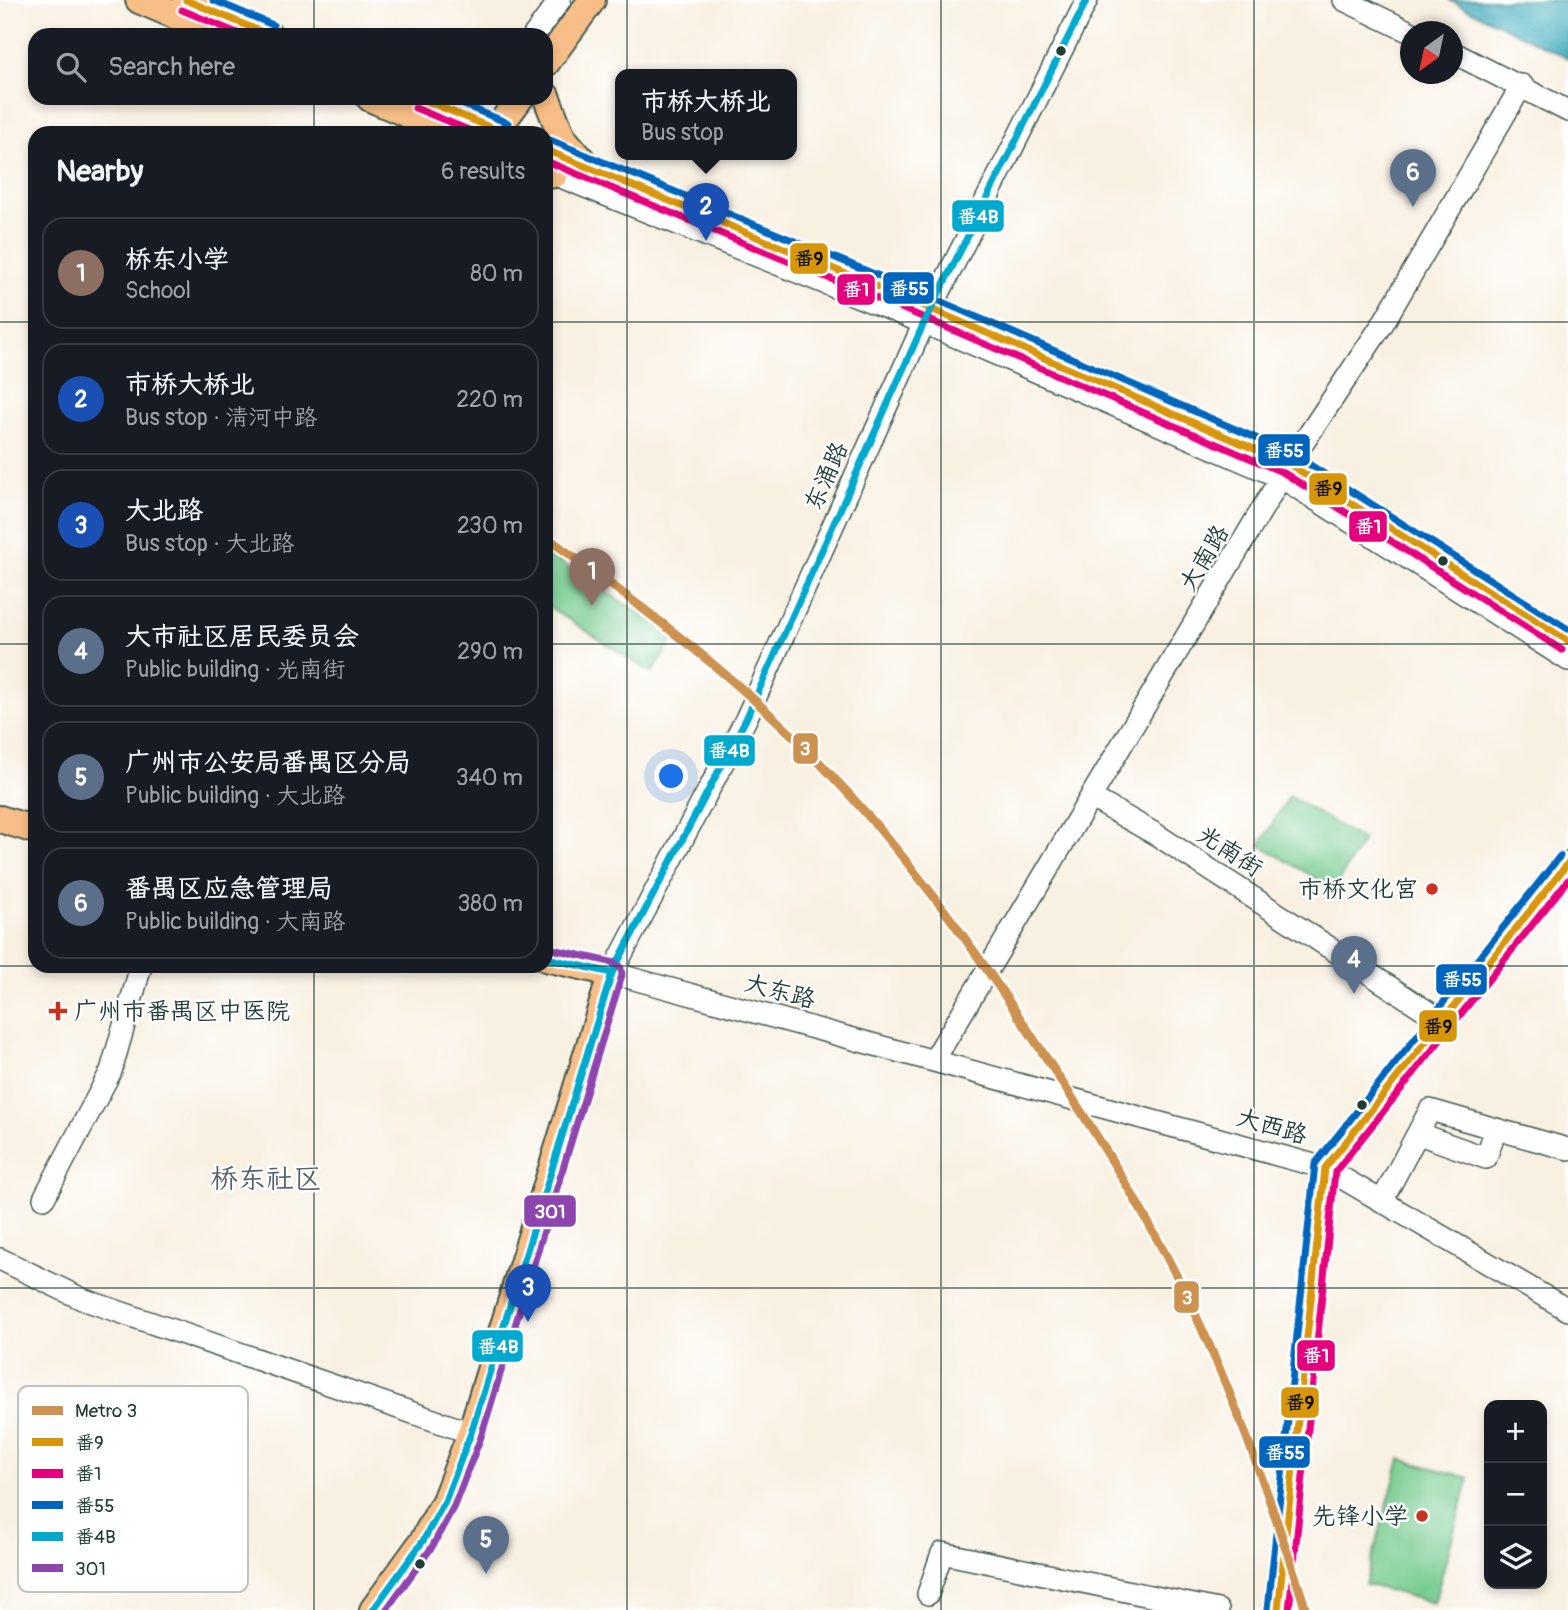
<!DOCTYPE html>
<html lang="en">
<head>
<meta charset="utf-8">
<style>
	:root { --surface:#171b24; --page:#20242c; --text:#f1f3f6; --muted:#9ea1a6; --line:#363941; --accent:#8c9099 }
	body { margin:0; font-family:Pangolin,"LXGW WenKai TC",sans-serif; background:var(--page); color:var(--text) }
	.controls { position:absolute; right:21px; bottom:21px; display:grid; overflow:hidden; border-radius:14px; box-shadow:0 4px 10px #0003 }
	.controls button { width:63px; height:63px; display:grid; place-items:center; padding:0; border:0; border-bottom:2px solid var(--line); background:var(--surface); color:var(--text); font:35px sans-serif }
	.compass { position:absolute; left:1400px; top:21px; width:63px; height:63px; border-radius:50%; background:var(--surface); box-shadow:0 4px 10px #0003; rotate:213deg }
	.you { position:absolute; left:672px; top:777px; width:24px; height:24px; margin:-18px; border:5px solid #fff; border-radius:50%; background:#1a73e8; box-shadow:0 0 0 10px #1a73e833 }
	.badge { display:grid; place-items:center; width:46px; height:46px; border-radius:50%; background:var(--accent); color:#fff; font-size:23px; font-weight:700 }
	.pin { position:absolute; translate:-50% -58px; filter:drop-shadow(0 2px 4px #0008) }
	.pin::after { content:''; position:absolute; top:37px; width:24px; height:21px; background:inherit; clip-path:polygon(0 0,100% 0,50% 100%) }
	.popup { position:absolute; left:615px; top:69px; width:182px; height:91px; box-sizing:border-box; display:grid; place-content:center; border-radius:14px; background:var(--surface); filter:drop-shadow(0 2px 5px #0005); font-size:23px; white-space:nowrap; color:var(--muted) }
	.popup b { font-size:26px; color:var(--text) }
	.popup::after { content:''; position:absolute; left:50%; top:100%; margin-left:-14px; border:14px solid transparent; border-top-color:var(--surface) }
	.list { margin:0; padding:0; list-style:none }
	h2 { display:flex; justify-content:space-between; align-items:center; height:91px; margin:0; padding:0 28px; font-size:30px }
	h2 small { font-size:23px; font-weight:400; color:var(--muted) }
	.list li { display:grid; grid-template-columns:46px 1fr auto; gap:21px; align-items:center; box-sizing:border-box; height:112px; margin:0 14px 14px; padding:0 14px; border:2px solid var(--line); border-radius:21px }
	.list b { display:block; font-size:26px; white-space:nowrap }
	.list p { margin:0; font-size:23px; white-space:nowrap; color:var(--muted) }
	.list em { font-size:23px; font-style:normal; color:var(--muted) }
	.icon { flex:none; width:38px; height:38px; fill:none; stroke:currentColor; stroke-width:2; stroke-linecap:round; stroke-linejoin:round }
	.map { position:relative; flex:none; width:1568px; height:1610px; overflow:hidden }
	.search { position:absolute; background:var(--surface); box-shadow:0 4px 10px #0003; left:28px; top:28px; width:525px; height:77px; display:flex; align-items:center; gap:18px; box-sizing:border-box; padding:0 24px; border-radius:21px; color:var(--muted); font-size:26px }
	.panel { position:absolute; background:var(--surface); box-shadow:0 4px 10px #0003; left:28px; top:126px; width:525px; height:847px; border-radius:21px }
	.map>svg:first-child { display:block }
	.green { fill:#74ca8e; stroke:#4a8461; stroke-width:2 }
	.water { fill:#3daabc; stroke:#2e7478; stroke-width:2 }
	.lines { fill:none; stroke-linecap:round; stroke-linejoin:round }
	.minor-casing { stroke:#40584e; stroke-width:24 }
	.major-casing { stroke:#40584e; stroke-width:30 }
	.minor { stroke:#fff; stroke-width:21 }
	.major { stroke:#f7be87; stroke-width:26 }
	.bus-1-casing { stroke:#fff; stroke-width:12 }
	.bus-2-casing { stroke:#fff; stroke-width:12 }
	.bus-3-casing { stroke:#fff; stroke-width:12 }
	.bus-4-casing { stroke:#fff; stroke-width:12 }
	.bus-5-casing { stroke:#fff; stroke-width:12 }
	.bus-1 { stroke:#d79608; stroke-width:7 }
	.bus-2 { stroke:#e5007d; stroke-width:7 }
	.bus-3 { stroke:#0065bd; stroke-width:7 }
	.bus-4 { stroke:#00a9ce; stroke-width:7 }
	.bus-5 { stroke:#8e44ad; stroke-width:7 }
	.metro-1-casing { stroke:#fff; stroke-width:14 }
	.metro-1 { stroke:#cd924f; stroke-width:9 }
	.grid { fill:none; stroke:#1f3d34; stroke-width:2; stroke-opacity:0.55 }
	.bus-dot { fill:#1f3d34; stroke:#fff; stroke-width:2.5 }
	.poi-dot { fill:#c8321e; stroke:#fff; stroke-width:2.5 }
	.labels { text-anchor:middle; stroke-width:5; stroke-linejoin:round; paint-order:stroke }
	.street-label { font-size:24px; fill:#1f3d34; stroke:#fff }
	.poi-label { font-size:24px; fill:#1f3d34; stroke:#fff; text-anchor:end }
	.quarter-label { font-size:28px; fill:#556068; stroke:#fff }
	.key { fill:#fff; stroke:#bcc5c2; stroke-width:2 }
	.key-label { font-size:19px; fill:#1f3d34 }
	.line-badge { stroke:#fff; stroke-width:2.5 }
	.badge-label { font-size:19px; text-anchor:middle; font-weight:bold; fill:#fff }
	.pale-badge-label { font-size:19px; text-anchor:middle; font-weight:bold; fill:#111 }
</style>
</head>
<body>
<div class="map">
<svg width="1568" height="1610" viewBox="0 0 1568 1610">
	<rect width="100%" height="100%" fill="#fff"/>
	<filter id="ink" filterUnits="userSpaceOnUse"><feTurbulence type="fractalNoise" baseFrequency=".0143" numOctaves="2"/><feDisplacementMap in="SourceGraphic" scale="14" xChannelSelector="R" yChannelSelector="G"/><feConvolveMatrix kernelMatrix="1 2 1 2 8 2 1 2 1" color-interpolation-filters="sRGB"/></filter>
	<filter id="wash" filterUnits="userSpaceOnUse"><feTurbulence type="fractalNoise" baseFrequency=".00686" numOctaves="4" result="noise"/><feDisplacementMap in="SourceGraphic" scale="28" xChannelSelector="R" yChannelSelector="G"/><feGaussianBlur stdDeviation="1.57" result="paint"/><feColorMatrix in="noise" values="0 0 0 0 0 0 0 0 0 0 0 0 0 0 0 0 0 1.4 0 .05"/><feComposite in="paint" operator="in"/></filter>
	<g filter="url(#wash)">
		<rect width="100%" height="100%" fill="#f8f0e1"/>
		<g class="green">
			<polygon points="546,553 675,636 652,673 546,605"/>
			<polygon points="1289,796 1363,840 1334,889 1260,845"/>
			<polygon points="1400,1459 1469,1478 1434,1603 1365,1584"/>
		</g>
		<polygon class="water" points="1449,0 1568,0 1568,58"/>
	</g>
	<g filter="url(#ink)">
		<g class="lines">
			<defs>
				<g id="minor">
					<polyline points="1087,0 924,323 746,719 612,973 1325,1168 1568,1310"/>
					<polyline points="1344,0 1410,32"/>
					<polyline points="534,35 560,0"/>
					<polyline points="1452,52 1568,111"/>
					<polyline points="546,150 931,309 1289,464 1568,641"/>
					<polyline points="546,171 924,323 1282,478 1568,660"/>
					<polyline points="1092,798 1157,835 1442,1021"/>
					<polyline points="934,1060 1289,464 1382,325 1522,85"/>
					<polyline points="1496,1129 1568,1149"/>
					<polyline points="44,1198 111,1071 141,966"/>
					<polyline points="1382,1201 1430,1110 1496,1129 1486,1158 1419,1134"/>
					<polyline points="0,1259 82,1299 471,1433"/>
					<polyline points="928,1594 942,1553 1218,1610"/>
					<polyline points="1278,1610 1325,1168 1568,863"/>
				</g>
				<g id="major">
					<polyline points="139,0 221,35"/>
					<polyline points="186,0 269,35"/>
					<polyline points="546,63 592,0"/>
					<polyline points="546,96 562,137 589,168"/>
					<polyline points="370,98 452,133"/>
					<polyline points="419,98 496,130"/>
					<polyline points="494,133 520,98"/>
					<polyline points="546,175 555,174"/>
					<polyline points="0,819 35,830"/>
					<polyline points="373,1610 423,1541 445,1501 471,1433 612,973 546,958"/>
				</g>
			</defs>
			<use href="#minor" class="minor-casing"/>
			<use href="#major" class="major-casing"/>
			<use href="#minor" class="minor"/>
			<use href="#major" class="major"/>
			<defs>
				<g id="bus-1">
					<polyline points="186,0 269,35"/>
					<polyline points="419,98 504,133"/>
					<polyline points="546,150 931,309 1289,464 1568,641"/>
					<polyline points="1278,1610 1325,1168 1568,863"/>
				</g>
				<g id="bus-2">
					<polyline points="182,10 242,35"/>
					<polyline points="415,108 476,133"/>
					<polyline points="546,161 927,319 1284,473 1562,650"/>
					<polyline points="1289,1610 1335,1172 1568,880"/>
				</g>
				<g id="bus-3">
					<polyline points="213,0 273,25"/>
					<polyline points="447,98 508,123"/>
					<polyline points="550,140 935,299 1293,454 1568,629"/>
					<polyline points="1268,1609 1315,1164 1560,856"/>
				</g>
				<g id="bus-4">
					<polyline points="546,958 612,973"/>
					<polyline points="373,1610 423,1541 445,1501 471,1433 612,973 746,719 924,323 1087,0"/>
				</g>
				<polyline id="bus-5" points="386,1610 432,1547 454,1506 481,1437 622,975 621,968 615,963 548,948"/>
			</defs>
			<use href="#bus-1" class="bus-1-casing"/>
			<use href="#bus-2" class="bus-2-casing"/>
			<use href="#bus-3" class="bus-3-casing"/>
			<use href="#bus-4" class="bus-4-casing"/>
			<use href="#bus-5" class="bus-5-casing"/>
			<use href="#bus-1" class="bus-1"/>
			<use href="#bus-2" class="bus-2"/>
			<use href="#bus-3" class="bus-3"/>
			<use href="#bus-4" class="bus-4"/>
			<use href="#bus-5" class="bus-5"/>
			<defs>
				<path id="metro-1" d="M546 537C642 606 738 678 821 764 902 848 971 943 1035 1041 1088 1121 1141 1203 1183 1289 1234 1392 1271 1501 1306 1610"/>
			</defs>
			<use href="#metro-1" class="metro-1-casing"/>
			<use href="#metro-1" class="metro-1"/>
		</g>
	</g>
	<path class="grid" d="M314 0V35M627 0V1610M941 0V1610M1254 0V1610M314 98V133M0 322H35M546 322H1568M0 644H35M546 644H1568M0 966H35M35 966H546M314 966V1610M546 966H1568M0 1288H1568"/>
	<g class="bus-dot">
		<circle cx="1061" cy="51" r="6"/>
		<circle cx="1443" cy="561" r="6"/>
		<circle cx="1362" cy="1105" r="6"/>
		<circle cx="420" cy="1564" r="6"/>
	</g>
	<g class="poi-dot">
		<circle cx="1432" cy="889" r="7"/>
		<path d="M54.5 1000.5h7v7h7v7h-7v7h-7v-7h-7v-7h7z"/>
		<circle cx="1422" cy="1516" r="7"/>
	</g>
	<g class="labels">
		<g class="street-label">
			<text transform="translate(826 476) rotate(-66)" y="8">东涌路</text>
			<text transform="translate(1204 558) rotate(-59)" y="8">大南路</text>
			<text transform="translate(1230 851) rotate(33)" y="8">光南街</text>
			<text transform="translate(780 991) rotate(15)" y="8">大东路</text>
			<text transform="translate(1272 1126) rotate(16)" y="8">大西路</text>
		</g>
		<g class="poi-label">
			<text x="1418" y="897">市桥文化宫</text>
			<text x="74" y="1019" text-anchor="start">广州市番禺区中医院</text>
			<text x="1408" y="1524">先锋小学</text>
		</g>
		<g class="quarter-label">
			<text x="266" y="1188">桥东社区</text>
		</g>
	</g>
	<rect x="18" y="1386" width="230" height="206" rx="10" class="key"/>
	<rect x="32" y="1406" width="31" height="9" fill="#cd924f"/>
	<rect x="32" y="1438" width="31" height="8" fill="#d79608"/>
	<rect x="32" y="1469" width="31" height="9" fill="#e5007d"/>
	<rect x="32" y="1501" width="31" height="8" fill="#0065bd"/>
	<rect x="32" y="1532" width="31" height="9" fill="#00a9ce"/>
	<rect x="32" y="1564" width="31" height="8" fill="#8e44ad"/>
	<g class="key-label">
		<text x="75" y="1417">Metro 3</text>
		<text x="75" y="1449">番9</text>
		<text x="75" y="1480">番1</text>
		<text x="75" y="1512">番55</text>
		<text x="75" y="1543">番4B</text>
		<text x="75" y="1575">301</text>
	</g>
	<g class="line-badge">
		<rect x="951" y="199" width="54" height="34" rx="7" fill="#00a9ce"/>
		<rect x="789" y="242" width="40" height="33" rx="7" fill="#d79608"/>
		<rect x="882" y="271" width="53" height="34" rx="7" fill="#0065bd"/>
		<rect x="836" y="273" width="40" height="33" rx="7" fill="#e5007d"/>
		<rect x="1257" y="433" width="54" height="34" rx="7" fill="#0065bd"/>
		<rect x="1308" y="472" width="40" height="34" rx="7" fill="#d79608"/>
		<rect x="1348" y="510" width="40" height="33" rx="7" fill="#e5007d"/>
		<rect x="792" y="732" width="27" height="33" rx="7" fill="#cd924f"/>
		<rect x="703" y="734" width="53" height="33" rx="7" fill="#00a9ce"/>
		<rect x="1435" y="963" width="53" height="33" rx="7" fill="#0065bd"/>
		<rect x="1418" y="1009" width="40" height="34" rx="7" fill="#d79608"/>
		<rect x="523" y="1194" width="54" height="34" rx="7" fill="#8e44ad"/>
		<rect x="1173" y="1280" width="27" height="34" rx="7" fill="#cd924f"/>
		<rect x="471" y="1329" width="53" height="34" rx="7" fill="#00a9ce"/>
		<rect x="1296" y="1339" width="40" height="33" rx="7" fill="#e5007d"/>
		<rect x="1280" y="1386" width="40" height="33" rx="7" fill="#d79608"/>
		<rect x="1258" y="1435" width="53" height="34" rx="7" fill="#0065bd"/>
	</g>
	<g class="badge-label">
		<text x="978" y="223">番4B</text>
		<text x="909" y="295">番55</text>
		<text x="856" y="296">番1</text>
		<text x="1284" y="457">番55</text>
		<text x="1368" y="533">番1</text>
		<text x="805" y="755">3</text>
		<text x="729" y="757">番4B</text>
		<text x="1462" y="986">番55</text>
		<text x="550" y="1218">301</text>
		<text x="1187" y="1304">3</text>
		<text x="498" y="1353">番4B</text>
		<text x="1316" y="1362">番1</text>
		<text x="1285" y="1459">番55</text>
	</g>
	<g class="pale-badge-label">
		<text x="809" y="265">番9</text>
		<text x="1328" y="495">番9</text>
		<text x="1438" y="1033">番9</text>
		<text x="1300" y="1409">番9</text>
	</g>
</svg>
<div class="controls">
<button>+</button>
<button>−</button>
<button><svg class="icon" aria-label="layers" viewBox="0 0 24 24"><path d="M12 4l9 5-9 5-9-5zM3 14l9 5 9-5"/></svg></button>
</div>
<svg class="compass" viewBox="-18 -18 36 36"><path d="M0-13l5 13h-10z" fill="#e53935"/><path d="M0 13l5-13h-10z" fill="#9ea1a6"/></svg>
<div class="you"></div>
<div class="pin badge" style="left:592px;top:606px;background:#8d6e63">1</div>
<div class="pin badge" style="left:706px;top:241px;background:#1a4fb4">2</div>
<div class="popup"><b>市桥大桥北</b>Bus stop</div>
<div class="pin badge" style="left:528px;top:1322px;background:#1a4fb4">3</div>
<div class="pin badge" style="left:1354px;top:994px;background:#5c6f8a">4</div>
<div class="pin badge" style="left:486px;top:1574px;background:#5c6f8a">5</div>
<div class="pin badge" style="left:1413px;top:207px;background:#5c6f8a">6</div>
<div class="search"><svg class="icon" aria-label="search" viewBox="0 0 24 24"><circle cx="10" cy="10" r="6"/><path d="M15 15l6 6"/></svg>Search here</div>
<section class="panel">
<h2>Nearby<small>6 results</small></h2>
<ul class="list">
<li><span class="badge" style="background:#8d6e63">1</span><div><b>桥东小学</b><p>School</p></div><em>80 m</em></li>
<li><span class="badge" style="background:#1a4fb4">2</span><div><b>市桥大桥北</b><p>Bus stop · 清河中路</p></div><em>220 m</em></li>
<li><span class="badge" style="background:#1a4fb4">3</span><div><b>大北路</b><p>Bus stop · 大北路</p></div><em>230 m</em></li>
<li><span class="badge" style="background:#5c6f8a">4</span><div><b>大市社区居民委员会</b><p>Public building · 光南街</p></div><em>290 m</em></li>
<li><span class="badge" style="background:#5c6f8a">5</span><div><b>广州市公安局番禺区分局</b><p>Public building · 大北路</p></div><em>340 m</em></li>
<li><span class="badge" style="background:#5c6f8a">6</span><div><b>番禺区应急管理局</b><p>Public building · 大南路</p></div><em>380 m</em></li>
</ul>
</section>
</div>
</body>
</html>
